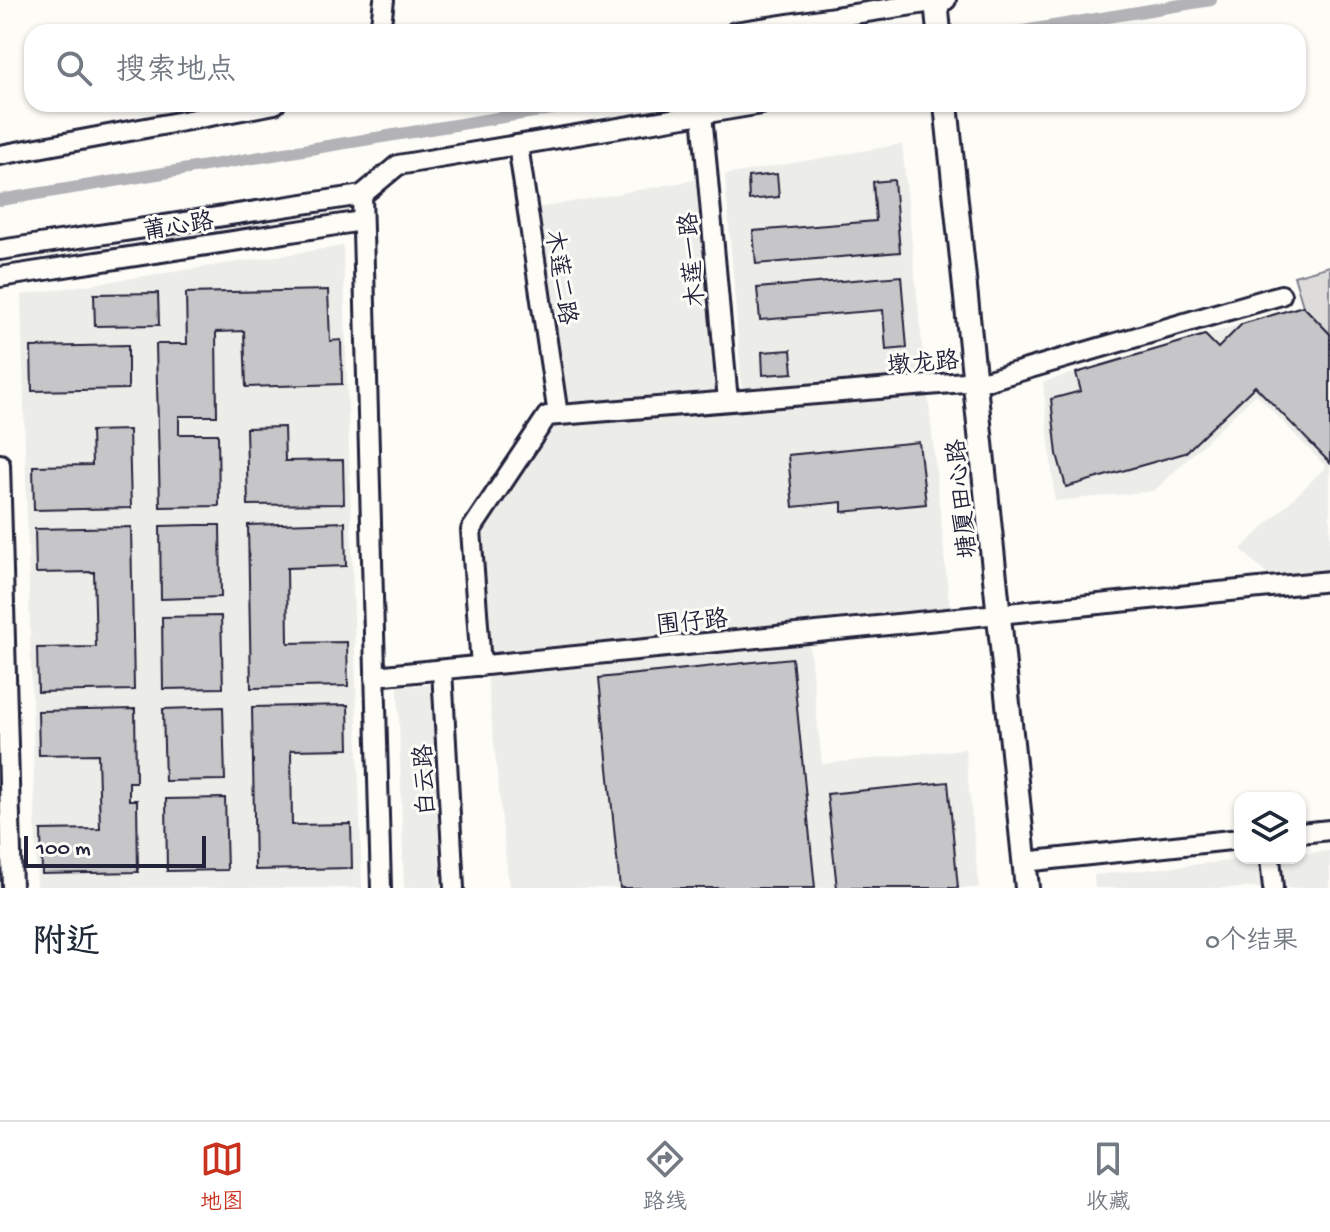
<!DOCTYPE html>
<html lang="zh">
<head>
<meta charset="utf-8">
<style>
	:root { --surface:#fff; --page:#f2f2f3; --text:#1f2937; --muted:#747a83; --line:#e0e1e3; --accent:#c8321e }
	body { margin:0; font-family:"Gochi Hand","LXGW WenKai TC",sans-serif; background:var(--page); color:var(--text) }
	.controls { position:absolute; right:24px; bottom:24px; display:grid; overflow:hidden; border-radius:16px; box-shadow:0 2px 6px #0004 }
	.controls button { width:72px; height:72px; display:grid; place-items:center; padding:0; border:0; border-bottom:2px solid var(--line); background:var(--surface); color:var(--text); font:40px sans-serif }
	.scale { position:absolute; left:24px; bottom:20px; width:182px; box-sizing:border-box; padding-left:8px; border:4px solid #22223b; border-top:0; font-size:22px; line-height:28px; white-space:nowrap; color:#22223b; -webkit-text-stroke:6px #fdfcf7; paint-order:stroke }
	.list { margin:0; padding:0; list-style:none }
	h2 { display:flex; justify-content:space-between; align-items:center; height:104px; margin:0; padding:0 32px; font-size:34px }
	h2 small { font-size:26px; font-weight:400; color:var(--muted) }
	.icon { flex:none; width:44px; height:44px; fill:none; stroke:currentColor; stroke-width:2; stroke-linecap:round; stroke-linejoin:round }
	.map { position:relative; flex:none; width:1330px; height:888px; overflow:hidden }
	.search { position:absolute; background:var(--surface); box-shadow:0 2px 6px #0004; left:24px; right:24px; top:24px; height:88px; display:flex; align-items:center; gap:20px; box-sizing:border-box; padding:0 28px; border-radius:24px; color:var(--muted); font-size:30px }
	.sheet { height:232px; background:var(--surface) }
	nav { display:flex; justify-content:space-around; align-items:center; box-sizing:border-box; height:112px; border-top:2px solid var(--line); background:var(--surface); font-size:22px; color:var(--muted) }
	nav a { display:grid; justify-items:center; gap:4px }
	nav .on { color:var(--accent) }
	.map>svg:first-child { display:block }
	.built { fill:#ecece9 }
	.green { fill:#dddcdb; stroke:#807f8b; stroke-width:2 }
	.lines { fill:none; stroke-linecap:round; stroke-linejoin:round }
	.canal { stroke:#b2b2b7; stroke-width:12 }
	.building { fill:#c6c6c8; stroke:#22223b; stroke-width:2 }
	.minor-casing { stroke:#22223b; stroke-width:24 }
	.major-casing { stroke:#22223b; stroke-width:28 }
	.minor { stroke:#fdfcf7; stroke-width:18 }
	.major { stroke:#fdfcf7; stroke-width:22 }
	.labels { text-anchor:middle; stroke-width:6; stroke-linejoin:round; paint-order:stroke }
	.street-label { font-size:24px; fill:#22223b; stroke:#fdfcf7 }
</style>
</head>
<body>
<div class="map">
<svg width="1330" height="888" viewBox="0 0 1330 888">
	<rect width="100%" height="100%" fill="#fdfcf7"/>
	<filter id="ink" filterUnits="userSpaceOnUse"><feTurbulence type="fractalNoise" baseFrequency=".0125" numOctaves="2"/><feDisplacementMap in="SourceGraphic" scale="16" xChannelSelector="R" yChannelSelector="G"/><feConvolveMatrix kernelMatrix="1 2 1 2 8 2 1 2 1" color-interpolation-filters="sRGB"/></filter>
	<g filter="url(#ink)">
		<g class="built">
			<polygon points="902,144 925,375 742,389 725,175"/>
			<polygon points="700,179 720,391 568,404 538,208"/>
			<polygon points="343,246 362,888 37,888 21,295"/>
			<polygon points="1303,306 1330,334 1330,588 1285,593 1241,549 1326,467 1256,394 1154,491 1055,501 1043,382"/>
			<polygon points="928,394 950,612 489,658 480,532 552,425"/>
			<polygon points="809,644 822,764 965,749 979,888 509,888 487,675"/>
			<polygon points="434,685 440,888 404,888 398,686"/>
			<polygon points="1330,851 1330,888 1095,888 1094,875 1258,858 1300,858 1300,854"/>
		</g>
		<polygon class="green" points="1330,266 1330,334 1303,306 1294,276"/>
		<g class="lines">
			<g class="canal">
				<polyline points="1017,32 1211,0"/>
				<polyline points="0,200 582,104"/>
			</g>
		</g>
		<g class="building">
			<polygon points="777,174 779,197 749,200 748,177"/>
			<polygon points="894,180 900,252 756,264 753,231 876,221 873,182"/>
			<polygon points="901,276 907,348 886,350 883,310 760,320 757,288"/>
			<polygon points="328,290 330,341 341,340 342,384 246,387 244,331 216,332 217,416 179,416 179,434 218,434 219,506 160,507 156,344 187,344 186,293"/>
			<polygon points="158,293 159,325 95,326 94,294"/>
			<polygon points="1303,306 1330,334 1330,463 1255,386 1185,453 1066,487 1057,454 1051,399 1081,391 1076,373 1205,335 1218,348 1242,324"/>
			<polygon points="128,345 128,389 32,391 31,347"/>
			<polygon points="791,350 793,373 763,375 762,352"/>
			<polygon points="284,427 285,461 343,460 344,504 248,505 246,428"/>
			<polygon points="129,430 131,508 34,510 33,466 92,465 91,431"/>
			<polygon points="919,442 926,504 842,512 842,502 793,507 788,455"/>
			<polygon points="345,522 346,566 287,568 288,643 347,642 348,686 251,688 248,525"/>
			<polygon points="198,525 220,525 221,597 161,599 160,526"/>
			<polygon points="131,527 134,690 38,692 37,648 96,647 94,572 36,573 35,529"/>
			<polygon points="221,616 223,688 163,689 162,617"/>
			<polygon points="792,658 815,888 620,888 599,678"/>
			<polygon points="348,705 349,749 291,750 292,825 351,824 352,868 255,870 252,707"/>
			<polygon points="223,707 225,780 165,781 163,709"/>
			<polygon points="135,709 136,782 129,782 129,800 137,800 138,872 42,874 41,830 100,829 98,754 39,755 38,711"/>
			<polygon points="948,782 958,888 837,888 827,794"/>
			<polygon points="225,798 227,870 167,871 166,799"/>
		</g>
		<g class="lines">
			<defs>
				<g id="minor">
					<polyline points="380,32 384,0"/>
					<polyline points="735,32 946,0"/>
					<polyline points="702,114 728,401"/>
					<polyline points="518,145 558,415"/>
					<polyline points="0,155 275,104"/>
					<polyline points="362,195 381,888"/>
					<polyline points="362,195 398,165 761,104"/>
					<polyline points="0,250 362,195"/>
					<polyline points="0,277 362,221"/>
					<polyline points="0,464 12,888"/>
					<polyline points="481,666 471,530 547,416 989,380 1281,295"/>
					<polyline points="442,670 454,888"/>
					<polyline points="375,676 1330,581"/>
					<polyline points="1300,833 1330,830"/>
					<polyline points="1270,858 1273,888"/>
					<polyline points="1024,862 1240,839"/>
				</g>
				<g id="major">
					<polyline points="936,0 939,32"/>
					<polyline points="946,104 1027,888"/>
				</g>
			</defs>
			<use href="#minor" class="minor-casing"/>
			<use href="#major" class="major-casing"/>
			<use href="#minor" class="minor"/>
			<use href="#major" class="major"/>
		</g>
	</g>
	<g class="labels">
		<g class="street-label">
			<text transform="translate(178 225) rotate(-9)" y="8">莆心路</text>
			<text transform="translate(691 260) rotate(-95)" y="8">木莲一路</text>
			<text transform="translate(562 277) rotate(81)" y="8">木莲二路</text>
			<text transform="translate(923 362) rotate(-5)" y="8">墩龙路</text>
			<text transform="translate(961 499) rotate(-96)" y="8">塘厦田心路</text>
			<text transform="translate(692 621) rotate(-6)" y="8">围仔路</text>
			<text transform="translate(424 780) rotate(-93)" y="8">白云路</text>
		</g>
	</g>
</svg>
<div class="controls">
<button><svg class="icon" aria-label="layers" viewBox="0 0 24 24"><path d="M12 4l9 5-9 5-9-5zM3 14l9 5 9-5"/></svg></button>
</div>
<div class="scale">100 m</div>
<div class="search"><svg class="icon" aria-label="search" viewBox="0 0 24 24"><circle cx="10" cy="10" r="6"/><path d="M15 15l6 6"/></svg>搜索地点</div>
</div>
<section class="sheet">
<h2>附近<small>0个结果</small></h2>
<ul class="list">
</ul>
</section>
<nav>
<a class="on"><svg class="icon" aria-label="map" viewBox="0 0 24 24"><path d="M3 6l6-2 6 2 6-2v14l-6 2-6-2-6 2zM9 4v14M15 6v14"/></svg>地图</a>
<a><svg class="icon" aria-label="directions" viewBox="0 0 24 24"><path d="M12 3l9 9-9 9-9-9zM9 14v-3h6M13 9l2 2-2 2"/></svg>路线</a>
<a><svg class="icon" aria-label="saved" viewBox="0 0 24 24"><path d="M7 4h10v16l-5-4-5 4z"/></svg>收藏</a>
</nav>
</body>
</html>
